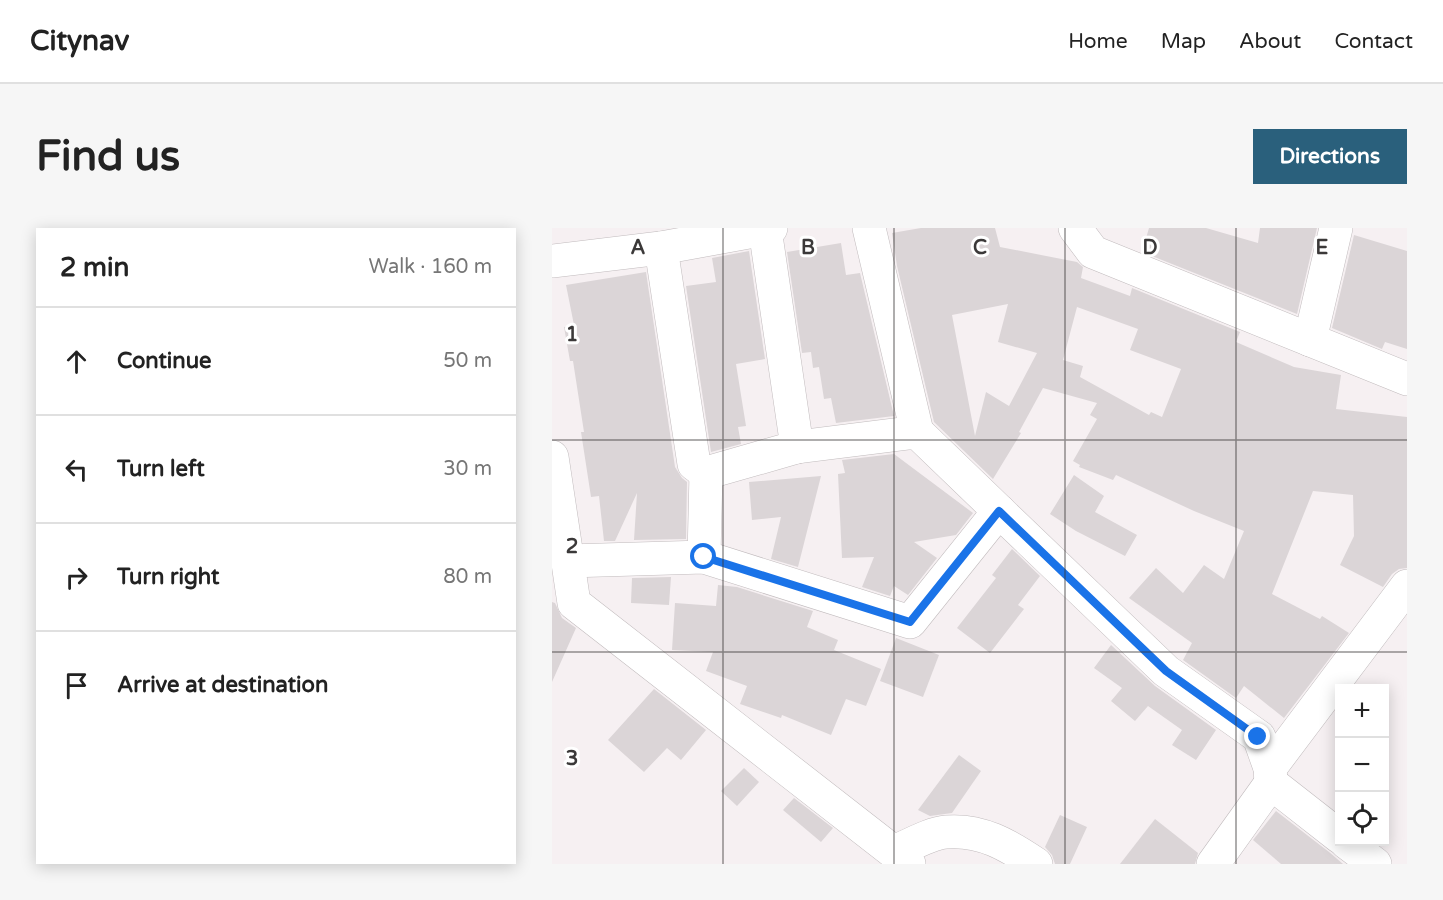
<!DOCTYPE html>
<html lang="en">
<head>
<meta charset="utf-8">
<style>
	:root { --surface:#fff; --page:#f6f6f6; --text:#222; --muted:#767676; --line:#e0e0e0; --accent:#2a607c }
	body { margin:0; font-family:"Varela Round",sans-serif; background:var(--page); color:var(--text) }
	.controls { position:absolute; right:18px; bottom:18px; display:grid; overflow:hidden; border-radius:0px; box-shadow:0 3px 15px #0003 }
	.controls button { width:54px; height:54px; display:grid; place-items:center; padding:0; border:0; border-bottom:2px solid var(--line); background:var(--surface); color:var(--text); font:30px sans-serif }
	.stop { position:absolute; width:18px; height:18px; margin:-14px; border:4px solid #1a73e8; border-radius:50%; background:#fff }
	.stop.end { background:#1a73e8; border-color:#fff; box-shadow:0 2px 6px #0008 }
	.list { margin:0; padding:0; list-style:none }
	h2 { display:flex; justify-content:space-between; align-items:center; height:78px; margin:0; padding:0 24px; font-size:26px }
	h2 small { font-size:20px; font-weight:400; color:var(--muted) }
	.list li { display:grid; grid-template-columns:39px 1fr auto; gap:18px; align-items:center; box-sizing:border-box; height:108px; padding:0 24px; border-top:2px solid var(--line) }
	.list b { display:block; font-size:22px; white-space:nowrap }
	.list em { font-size:20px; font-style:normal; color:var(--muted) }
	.icon { flex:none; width:33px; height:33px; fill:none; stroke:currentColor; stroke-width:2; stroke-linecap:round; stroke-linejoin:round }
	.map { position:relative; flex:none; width:855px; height:636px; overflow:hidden; border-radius:0px }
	header { display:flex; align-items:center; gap:36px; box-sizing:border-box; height:84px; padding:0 30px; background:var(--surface); border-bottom:2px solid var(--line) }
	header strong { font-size:28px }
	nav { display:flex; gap:33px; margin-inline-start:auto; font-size:21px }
	.intro { display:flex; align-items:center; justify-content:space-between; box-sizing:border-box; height:144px; padding:0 36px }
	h1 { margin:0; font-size:42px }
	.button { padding:15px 27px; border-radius:0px; background:var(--accent); color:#fff; font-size:21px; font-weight:700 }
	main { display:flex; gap:36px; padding:0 36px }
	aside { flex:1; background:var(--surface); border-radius:0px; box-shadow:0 3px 15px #0003 }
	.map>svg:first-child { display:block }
	.building { fill:#dbd5d7; fill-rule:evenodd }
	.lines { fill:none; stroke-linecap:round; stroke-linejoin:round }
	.minor-casing { stroke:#c1bbbd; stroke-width:34 }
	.minor { stroke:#fff; stroke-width:33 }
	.route { stroke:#1a73e8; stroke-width:8 }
	.grid { fill:none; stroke:#3b3939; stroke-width:1.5; stroke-opacity:0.55 }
	.grid-label { font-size:20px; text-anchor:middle; font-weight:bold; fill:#3b3939; stroke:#fff; stroke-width:6; stroke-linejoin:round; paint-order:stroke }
</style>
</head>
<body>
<header>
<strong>Citynav</strong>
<nav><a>Home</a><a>Map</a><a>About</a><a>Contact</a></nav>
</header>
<div class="intro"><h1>Find us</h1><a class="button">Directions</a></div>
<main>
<aside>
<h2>2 min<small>Walk · 160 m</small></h2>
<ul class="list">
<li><svg class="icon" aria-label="ahead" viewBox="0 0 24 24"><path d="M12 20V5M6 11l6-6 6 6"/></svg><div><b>Continue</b></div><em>50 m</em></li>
<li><svg class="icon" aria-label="left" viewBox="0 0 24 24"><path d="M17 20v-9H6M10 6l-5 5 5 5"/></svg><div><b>Turn left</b></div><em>30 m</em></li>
<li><svg class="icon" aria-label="right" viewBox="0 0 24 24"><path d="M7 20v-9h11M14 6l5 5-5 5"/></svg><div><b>Turn right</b></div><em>80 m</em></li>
<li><svg class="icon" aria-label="arrive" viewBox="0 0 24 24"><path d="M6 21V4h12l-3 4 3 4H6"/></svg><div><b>Arrive at destination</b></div></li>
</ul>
</aside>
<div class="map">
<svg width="855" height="636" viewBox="0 0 855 636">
	<rect width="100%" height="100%" fill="#f6f0f2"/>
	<g class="building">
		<path d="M369 0H443L448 19 525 34 531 39 529 50 578 68 580 60 688 104 684 114 742 139 789 147 784 181 855 189V340L847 341 840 346 831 359 788 337 802 308 801 267 761 263 720 366 768 391 770 388 797 405 732 490 692 458 684 470 631 432 640 415 577 370 604 340 631 365 652 337 672 351 692 303 642 283 564 247 561 252 527 239 528 237 521 233 545 191 538 187 545 175 491 160 467 204 469 205 441 251 382 194 345 38 340 5ZM456 76 446 114 485 125 457 178 434 164 423 208 400 87ZM525 79 586 101 578 122 629 141 610 189 599 184 597 187 528 149 531 138 511 132Z"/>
		<polygon points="597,0 654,0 706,15 708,0 765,0 745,86 590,24"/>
		<polygon points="802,7 855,23 855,121 833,114 830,121 780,100"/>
		<polygon points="289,15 294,47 308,45 342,188 284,195 279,170 272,171 267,139 261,140 259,124 250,125 235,24"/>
		<polygon points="197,23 213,131 184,136 194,198 186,199 189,216 159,224 134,58 164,54 160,30"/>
		<polygon points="94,44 123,239 130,250 135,254 134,311 82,312 85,265 63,313 52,313 47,268 39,269 29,204 32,204 21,133 18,133 12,99 22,97 14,57"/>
		<polygon points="342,226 421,285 404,307 362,314 385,330 356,367 342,358 338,368 310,359 322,329 290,330 286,246 293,245 290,232"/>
		<polygon points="522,247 552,268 543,284 585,307 573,328 524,303 498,286"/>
		<polygon points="269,248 246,339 219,331 229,289 200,292 197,254"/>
		<polygon points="460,321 488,348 466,377 472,381 438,425 405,400 444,350 440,347"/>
		<polygon points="119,349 117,377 79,375 80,350"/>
		<polygon points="166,357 185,359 261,383 255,399 286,412 282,422 329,441 314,478 294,471 279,507 230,487 229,490 188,476 195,458 154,443 161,424 120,422 123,375 164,378"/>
		<polygon points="0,374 3,375 10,390 24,400 0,454"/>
		<polygon points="344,410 387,427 371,469 328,453"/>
		<polygon points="559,417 603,458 664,502 644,532 620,517 630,502 596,478 583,493 559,473 570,460 542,440"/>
		<polygon points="102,461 154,502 129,532 115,520 92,544 56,512"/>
		<polygon points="407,527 429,543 400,585 378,588 366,582"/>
		<polygon points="192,540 207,554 185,578 169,563"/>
		<polygon points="242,570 281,600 269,614 231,582"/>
		<polygon points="724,583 777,624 791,636 729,636 701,612"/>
		<polygon points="508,587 535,599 518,636 503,636 500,627 493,619"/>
		<polygon points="603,591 646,625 643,636 568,636"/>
	</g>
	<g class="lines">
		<defs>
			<g id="minor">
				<polyline points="317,0 365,204"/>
				<polyline points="523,0 541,24 855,151"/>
				<polyline points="213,1 245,219"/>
				<polyline points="109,20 142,236 154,245"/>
				<polyline points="0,33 109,20 219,0"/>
				<polyline points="758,112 784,0"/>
				<polyline points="0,229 22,375 357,636"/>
				<polyline points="152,329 154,245 245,219 365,204 447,283"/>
				<polyline points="16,333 152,329 358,394 447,283 614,443 707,509 718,540 719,555"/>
				<polyline points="718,540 855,358"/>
				<polyline points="794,614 823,636"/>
				<path d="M342 624C356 618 379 605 394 604 429 601 456 617 484 636"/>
				<polyline points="661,636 719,555 788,609"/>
			</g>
		</defs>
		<use href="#minor" class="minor-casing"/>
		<use href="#minor" class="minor"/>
	</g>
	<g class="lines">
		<polyline class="route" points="152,329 358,394 447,283 614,443 706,509"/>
	</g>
	<path class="grid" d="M171 0V636M342 0V636M513 0V636M684 0V636M0 212H855M0 424H855"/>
	<g class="grid-label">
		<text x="86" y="26">A</text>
		<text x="256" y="26">B</text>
		<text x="428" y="26">C</text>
		<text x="598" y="26">D</text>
		<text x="770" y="26">E</text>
		<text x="20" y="113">1</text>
		<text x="20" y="325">2</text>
		<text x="20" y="537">3</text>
	</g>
</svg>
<div class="controls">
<button>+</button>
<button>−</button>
<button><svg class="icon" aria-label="locate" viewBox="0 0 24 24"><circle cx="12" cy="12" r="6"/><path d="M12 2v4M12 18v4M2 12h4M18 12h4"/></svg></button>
</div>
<div class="stop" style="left:152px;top:329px"></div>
<div class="stop end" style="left:706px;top:509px"></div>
</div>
</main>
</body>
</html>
